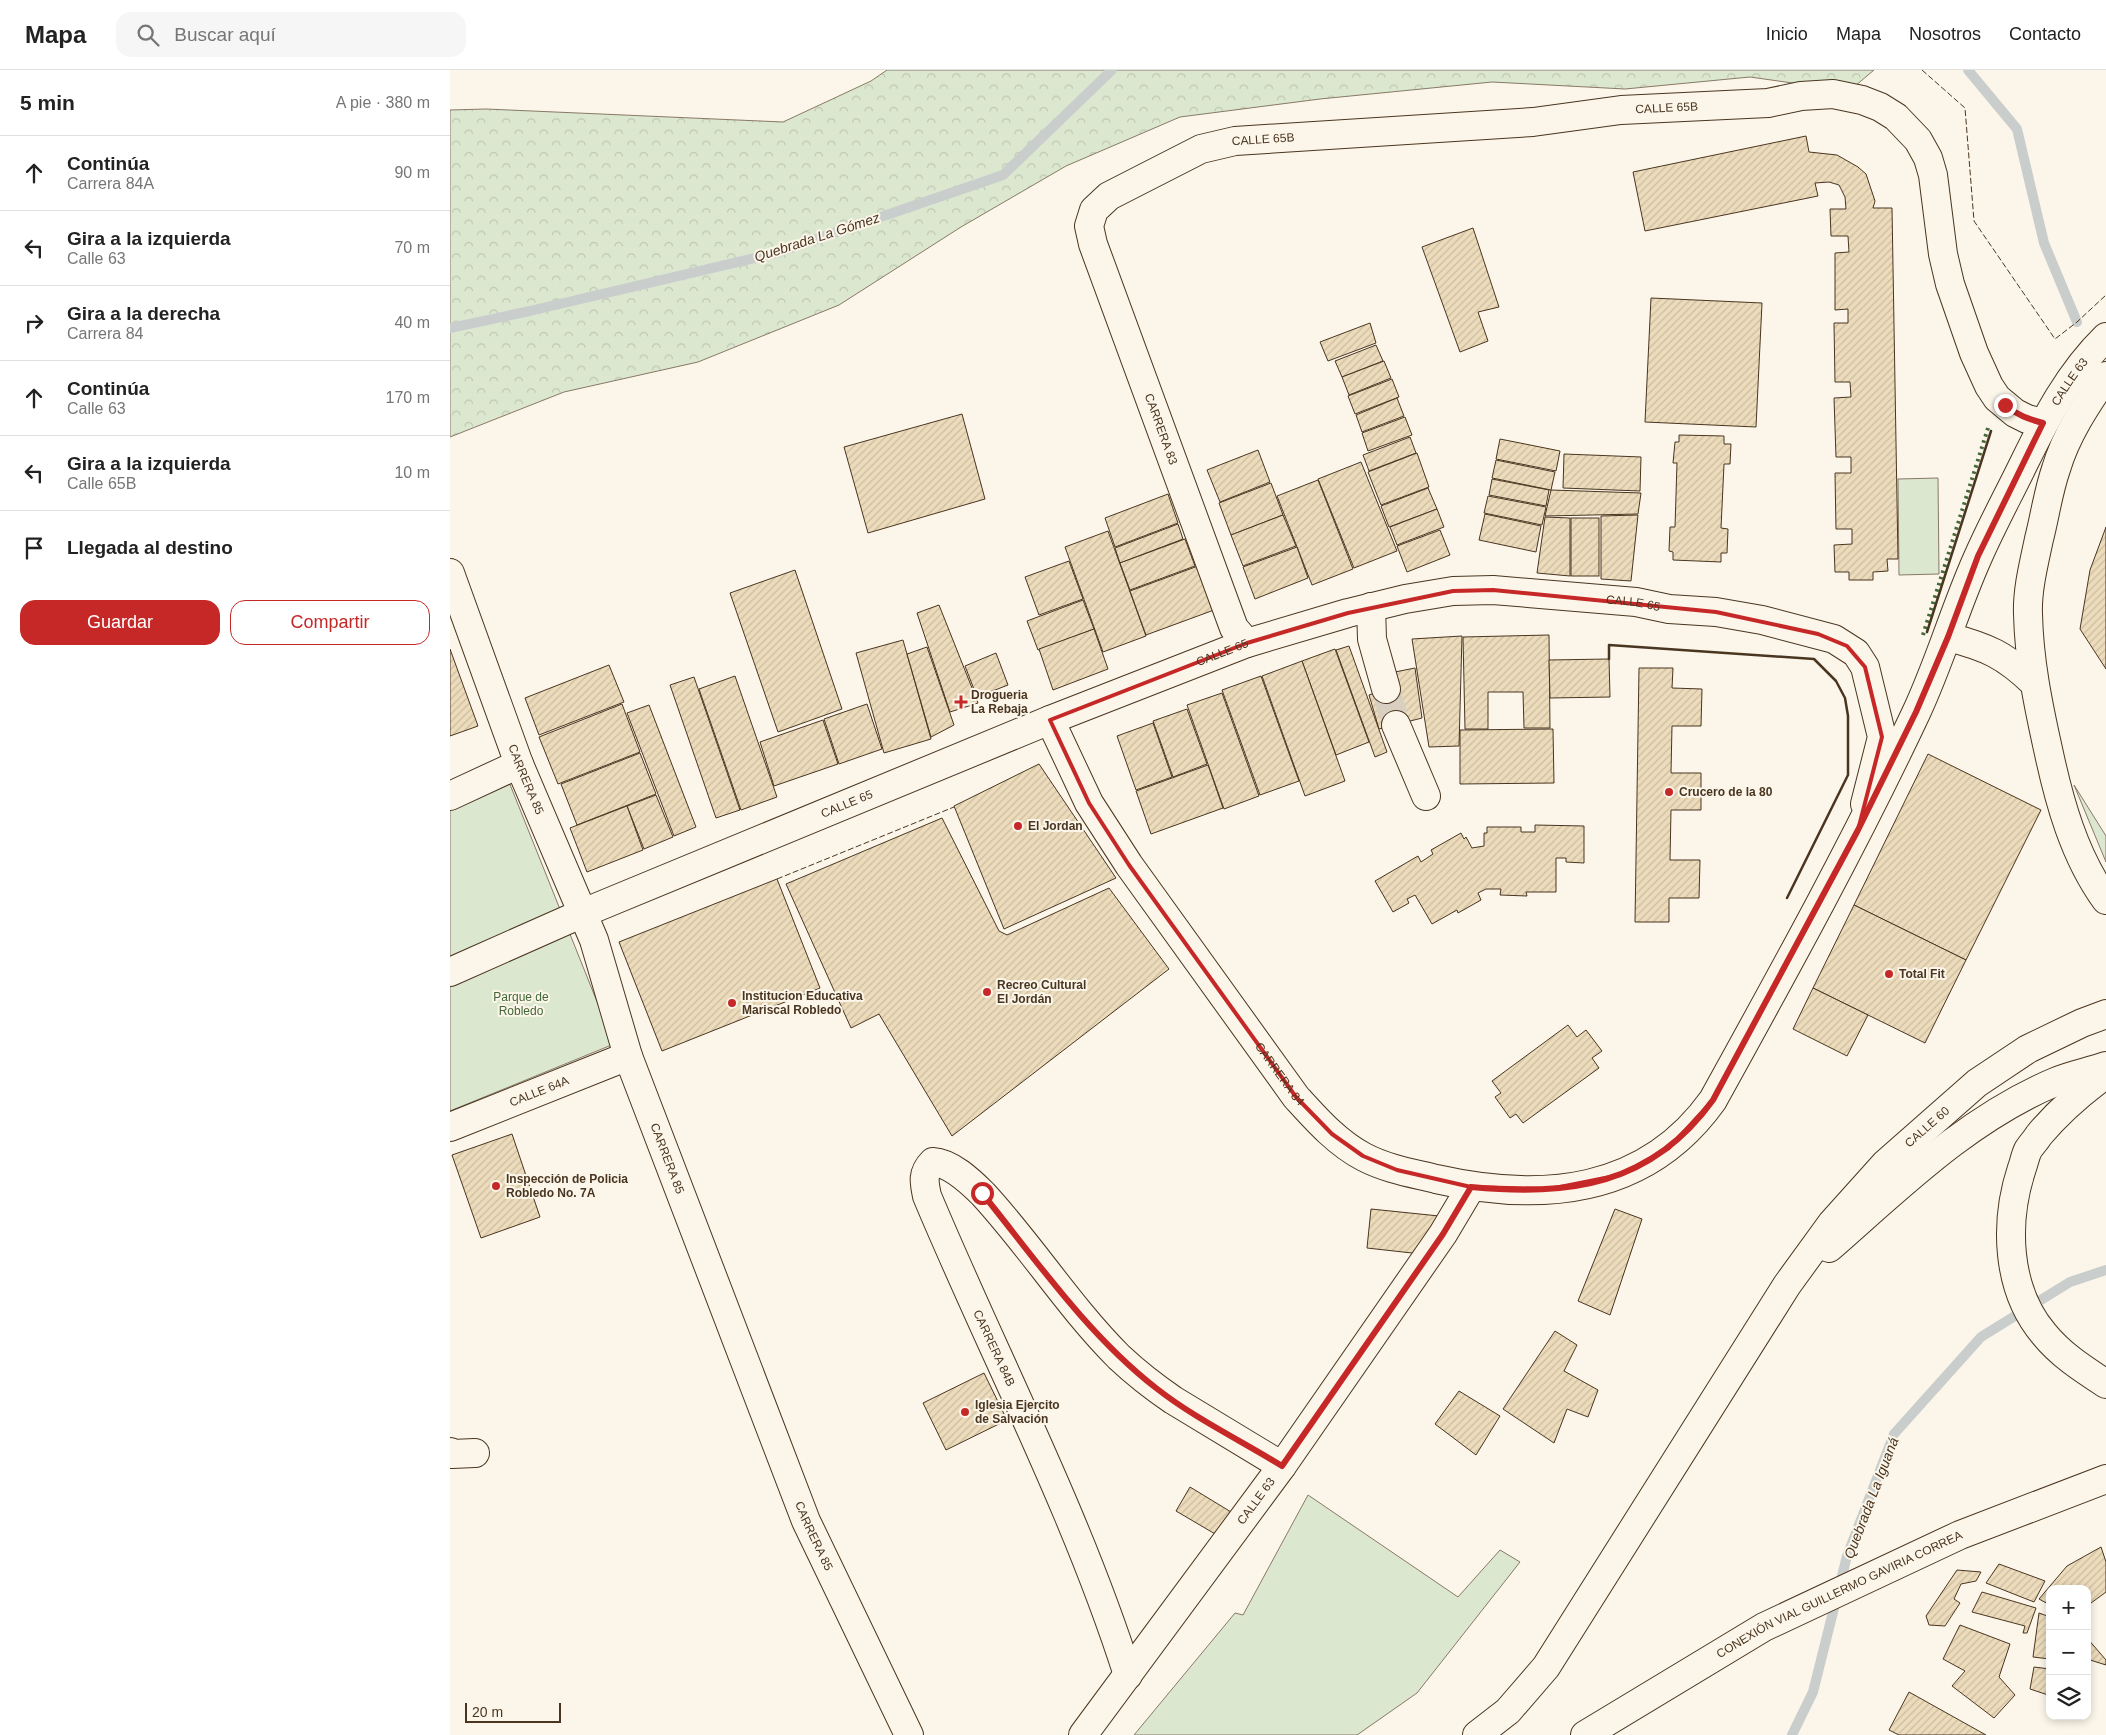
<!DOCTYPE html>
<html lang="es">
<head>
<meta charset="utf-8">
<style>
	:root { --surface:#fff; --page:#f6f6f6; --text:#222; --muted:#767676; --line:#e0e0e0; --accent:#c62828 }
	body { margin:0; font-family:Arial,sans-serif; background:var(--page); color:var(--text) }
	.controls { position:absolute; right:15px; bottom:15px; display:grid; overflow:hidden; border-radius:10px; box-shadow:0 2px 8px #0003 }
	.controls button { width:45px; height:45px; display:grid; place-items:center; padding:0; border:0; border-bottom:1px solid var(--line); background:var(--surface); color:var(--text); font:25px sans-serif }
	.scale { position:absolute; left:15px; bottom:12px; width:96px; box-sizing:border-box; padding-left:5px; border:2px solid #4a3520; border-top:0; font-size:14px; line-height:18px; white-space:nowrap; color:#4a3520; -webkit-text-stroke:4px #fbf6e9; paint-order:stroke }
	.stop { position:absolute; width:15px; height:15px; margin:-11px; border:4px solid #c62828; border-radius:50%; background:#fff }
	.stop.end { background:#c62828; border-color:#fff; box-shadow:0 1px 5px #0008 }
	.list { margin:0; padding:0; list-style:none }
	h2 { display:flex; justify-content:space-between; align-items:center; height:65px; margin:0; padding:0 20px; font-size:21px }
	h2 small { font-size:16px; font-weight:400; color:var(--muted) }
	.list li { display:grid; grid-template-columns:32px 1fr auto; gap:15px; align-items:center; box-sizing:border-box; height:75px; padding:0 20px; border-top:1px solid var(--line) }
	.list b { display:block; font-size:19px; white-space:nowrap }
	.list p { margin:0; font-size:16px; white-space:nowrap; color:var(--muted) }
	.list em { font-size:16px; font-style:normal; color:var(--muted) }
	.actions { display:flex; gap:10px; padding:15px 20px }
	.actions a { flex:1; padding:11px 0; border:1px solid var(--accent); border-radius:15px; text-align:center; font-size:18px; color:var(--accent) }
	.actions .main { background:var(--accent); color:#fff }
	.icon { flex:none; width:28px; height:28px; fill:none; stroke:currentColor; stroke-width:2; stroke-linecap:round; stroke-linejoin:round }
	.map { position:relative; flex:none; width:1656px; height:1665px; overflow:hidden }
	header { display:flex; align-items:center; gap:30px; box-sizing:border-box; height:70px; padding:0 25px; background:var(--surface); border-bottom:1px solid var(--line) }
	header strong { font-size:24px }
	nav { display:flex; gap:28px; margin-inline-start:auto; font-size:18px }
	.search { width:350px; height:45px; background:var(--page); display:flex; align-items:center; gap:12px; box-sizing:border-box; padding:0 18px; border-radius:15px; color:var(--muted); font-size:19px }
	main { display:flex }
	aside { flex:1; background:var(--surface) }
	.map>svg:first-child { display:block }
	.green { fill:#dce7d0; stroke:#887966 }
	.forest { fill:url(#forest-crowns); stroke:#887966 }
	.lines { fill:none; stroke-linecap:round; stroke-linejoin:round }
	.stream { stroke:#c9cecd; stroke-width:10 }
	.building { fill:url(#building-hatch); stroke:#4a3520 }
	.minor-tunnel { stroke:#d8cfc1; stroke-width:28; stroke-dasharray:28 14; stroke-linecap:butt }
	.minor-casing { stroke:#4a3520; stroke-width:30 }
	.major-casing { stroke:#4a3520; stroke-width:30 }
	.highway-casing { stroke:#4a3520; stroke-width:30 }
	.minor { stroke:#fbf6e9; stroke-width:28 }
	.major { stroke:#fbf6e9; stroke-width:28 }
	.highway { stroke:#fbf6e9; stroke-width:28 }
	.hedge { stroke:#436837; stroke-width:4; stroke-dasharray:2.5 4; stroke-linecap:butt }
	.fence { stroke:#4a3520; stroke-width:1; stroke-dasharray:6 2.5; stroke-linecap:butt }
	.wall { stroke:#4a3520; stroke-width:2.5 }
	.route { stroke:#c62828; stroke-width:6 }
	.marked { fill:none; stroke:#c62828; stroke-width:4; stroke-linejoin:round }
	.poi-dot { fill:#c62828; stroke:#fbf6e9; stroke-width:2 }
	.labels { text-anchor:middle; stroke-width:4; stroke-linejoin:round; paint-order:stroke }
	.street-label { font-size:12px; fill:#4a3520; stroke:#fbf6e9 }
	.poi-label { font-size:12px; font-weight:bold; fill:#4a3520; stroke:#fbf6e9; text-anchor:start }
	.park-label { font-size:12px; fill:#436837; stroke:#fbf6e9 }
	.water-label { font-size:14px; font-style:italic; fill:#4a3520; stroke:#fbf6e9 }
</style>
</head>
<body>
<header>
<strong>Mapa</strong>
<div class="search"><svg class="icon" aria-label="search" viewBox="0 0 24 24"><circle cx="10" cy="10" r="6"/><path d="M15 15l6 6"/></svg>Buscar aquí</div>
<nav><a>Inicio</a><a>Mapa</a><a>Nosotros</a><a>Contacto</a></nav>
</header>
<main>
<aside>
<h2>5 min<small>A pie · 380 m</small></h2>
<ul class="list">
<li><svg class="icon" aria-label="ahead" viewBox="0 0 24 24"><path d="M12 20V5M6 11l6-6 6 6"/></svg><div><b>Continúa</b><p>Carrera 84A</p></div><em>90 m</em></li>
<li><svg class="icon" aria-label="left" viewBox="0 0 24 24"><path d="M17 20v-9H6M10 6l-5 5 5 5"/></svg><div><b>Gira a la izquierda</b><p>Calle 63</p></div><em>70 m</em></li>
<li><svg class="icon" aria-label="right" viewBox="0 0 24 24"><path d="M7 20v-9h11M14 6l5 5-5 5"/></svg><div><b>Gira a la derecha</b><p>Carrera 84</p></div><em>40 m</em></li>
<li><svg class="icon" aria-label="ahead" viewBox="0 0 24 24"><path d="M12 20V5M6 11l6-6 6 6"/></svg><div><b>Continúa</b><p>Calle 63</p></div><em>170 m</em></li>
<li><svg class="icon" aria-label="left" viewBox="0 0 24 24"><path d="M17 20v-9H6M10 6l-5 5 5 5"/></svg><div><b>Gira a la izquierda</b><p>Calle 65B</p></div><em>10 m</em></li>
<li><svg class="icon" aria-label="arrive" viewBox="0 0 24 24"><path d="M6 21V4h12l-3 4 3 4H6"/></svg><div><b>Llegada al destino</b></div></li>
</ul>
<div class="actions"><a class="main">Guardar</a><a>Compartir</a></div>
</aside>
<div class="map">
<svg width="1656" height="1665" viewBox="0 0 1656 1665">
	<defs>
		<pattern id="forest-crowns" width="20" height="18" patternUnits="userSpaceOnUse" patternTransform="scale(1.25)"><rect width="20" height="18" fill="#dce7d0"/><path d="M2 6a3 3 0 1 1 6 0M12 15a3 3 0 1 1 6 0" fill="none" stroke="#bec7b2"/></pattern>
		<pattern id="building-hatch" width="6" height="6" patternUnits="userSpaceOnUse" patternTransform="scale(1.25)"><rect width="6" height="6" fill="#ecdcbc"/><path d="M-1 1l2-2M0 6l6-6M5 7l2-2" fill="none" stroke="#ccbda1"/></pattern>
	</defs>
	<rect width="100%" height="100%" fill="#fbf6e9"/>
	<g class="green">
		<polygon points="1488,408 1489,504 1449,505 1448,409"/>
		<polygon points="59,712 164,974 0,1041 0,734"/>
		<polygon points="1624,715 1656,766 1656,792"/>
		<polygon points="858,1425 1008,1527 1050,1480 1070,1492 967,1623 907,1665 684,1665 785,1543 793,1545"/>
	</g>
	<polygon class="forest" points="437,0 1424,0 1399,21 1300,7 1175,19 1042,12 870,29 730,47 616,96 511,157 389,235 248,292 114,322 0,367 0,40 36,39 333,52 421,11"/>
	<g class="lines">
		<g class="stream">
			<polyline points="1518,0 1567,59 1594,173 1627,252"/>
			<polyline points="0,258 80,241 326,183 553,105 662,0"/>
			<polyline points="1342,1665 1363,1622 1397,1486 1444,1364 1531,1267 1620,1212 1656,1200"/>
		</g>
	</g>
	<g class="building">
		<polygon points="1356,66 1359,82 1387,85 1408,97 1416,104 1425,131 1423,138 1442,138 1448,489 1437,489 1438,501 1423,502 1423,510 1399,510 1399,502 1385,502 1384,475 1402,474 1402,459 1386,459 1385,403 1401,403 1401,387 1386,387 1384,328 1401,327 1400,312 1385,312 1384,253 1398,253 1398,239 1385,240 1385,183 1399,182 1398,166 1381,166 1380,139 1396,139 1395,127 1389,115 1379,112 1365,113 1368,126 1195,161 1183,102"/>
		<polygon points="1023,158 1049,237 1028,242 1038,271 1010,282 972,177"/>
		<polygon points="1201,228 1312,233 1306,357 1195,352"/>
		<polygon points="920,253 926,273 878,291 870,272"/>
		<polygon points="926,275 933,291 892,307 885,291"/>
		<polygon points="934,291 941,308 899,325 892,307"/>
		<polygon points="942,309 949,327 905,344 898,326"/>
		<polygon points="947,328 954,346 912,362 906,345"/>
		<polygon points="512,344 535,429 418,463 394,377"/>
		<polygon points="955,347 962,365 918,381 912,363"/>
		<polygon points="1229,365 1274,366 1274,374 1281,374 1280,394 1274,394 1271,458 1278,459 1277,483 1271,483 1271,492 1223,490 1223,482 1219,481 1220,457 1225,457 1227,393 1223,393 1225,372 1229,372"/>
		<polygon points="960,367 966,383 919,401 913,385"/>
		<polygon points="1050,369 1110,381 1106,401 1046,389"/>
		<polygon points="808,380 820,412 770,432 757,400"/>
		<polygon points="967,383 979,417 931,435 918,402"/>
		<polygon points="1114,384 1191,387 1190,421 1113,418"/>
		<polygon points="1046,390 1105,402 1101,420 1042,408"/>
		<polygon points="911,392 947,481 904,498 868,409"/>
		<polygon points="1042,409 1099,420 1096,436 1039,425"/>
		<polygon points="868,410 903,499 862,515 827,426"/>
		<polygon points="821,413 833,445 781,465 769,433"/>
		<polygon points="978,418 987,439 939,457 931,436"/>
		<polygon points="1101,420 1191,423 1188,444 1095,446"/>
		<polygon points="718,424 728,453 665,477 655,448"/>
		<polygon points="1038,426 1096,437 1092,455 1034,443"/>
		<polygon points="987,439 994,457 947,475 940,457"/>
		<polygon points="1035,444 1091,456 1086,482 1029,470"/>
		<polygon points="833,445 846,476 793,496 781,465"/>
		<polygon points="1188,445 1181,511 1151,509 1151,446"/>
		<polygon points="1095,447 1120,448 1120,506 1087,503"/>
		<rect x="1121" y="448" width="28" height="58"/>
		<polygon points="728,454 733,469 670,493 665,478"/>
		<polygon points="1656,457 1656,599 1630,559 1640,500"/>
		<polygon points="990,460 1000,485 957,502 947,476"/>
		<polygon points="658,461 696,566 653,582 615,477"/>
		<polygon points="735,469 745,496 680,520 670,493"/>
		<polygon points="847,477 858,508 805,529 793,497"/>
		<polygon points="619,491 633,529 589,545 575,507"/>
		<polygon points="748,496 764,540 696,565 680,521"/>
		<polygon points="345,500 392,639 328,662 280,523"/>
		<polygon points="633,530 644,559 588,580 577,551"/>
		<polygon points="489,535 528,633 500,642 467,543"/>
		<polygon points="644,559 658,599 603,620 589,579"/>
		<polygon points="1099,565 1100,658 1074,658 1073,622 1038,622 1038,659 1015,659 1013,567"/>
		<polygon points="1012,566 1009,676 979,677 962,569"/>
		<polygon points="453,570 481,669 434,683 406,583"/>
		<polygon points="899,576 937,682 925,687 886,580"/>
		<polygon points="477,577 504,655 481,667 457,584"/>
		<polygon points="0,579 28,656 0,666"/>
		<polygon points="885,579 919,672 886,685 852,591"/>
		<polygon points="546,583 558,615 527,627 515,596"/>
		<polygon points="1159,589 1160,627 1100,628 1099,590"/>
		<polygon points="852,591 895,711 855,726 812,606"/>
		<polygon points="159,595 174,632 89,665 75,628"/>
		<polygon points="965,598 972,648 929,659 919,625 948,615 945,602"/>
		<polygon points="1189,598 1223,598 1222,618 1252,619 1251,656 1222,656 1221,703 1251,703 1251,740 1221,740 1220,790 1250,790 1249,828 1219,828 1219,852 1185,852"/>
		<polygon points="285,606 327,727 291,740 249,619"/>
		<polygon points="811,606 849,711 810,725 772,620"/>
		<polygon points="244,607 290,740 266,748 220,615"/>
		<polygon points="772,623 809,726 774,739 737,635"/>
		<polygon points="172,634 190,682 108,714 89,667"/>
		<polygon points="417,634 432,679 389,694 374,649"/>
		<polygon points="199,635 246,757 224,766 177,643"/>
		<polygon points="737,639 757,694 723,707 703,651"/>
		<polygon points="373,650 388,694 324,716 310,672"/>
		<polygon points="703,653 722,707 686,720 667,666"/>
		<polygon points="1103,659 1104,713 1010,714 1010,660"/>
		<polygon points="190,683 206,724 127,755 111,714"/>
		<polygon points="1478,684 1591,740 1516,890 1404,835"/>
		<polygon points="589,694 666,808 554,859 504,736"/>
		<polygon points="758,695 773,738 701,764 686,721"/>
		<polygon points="206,725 223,767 194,779 177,736"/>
		<polygon points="177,736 193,780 137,802 120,758"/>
		<polygon points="492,748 549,861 557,865 659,818 719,899 502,1066 429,944 401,958 336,814"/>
		<polygon points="1085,755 1134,756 1134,793 1116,792 1116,788 1106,788 1106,822 1076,822 1077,826 1050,825 1051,819 1036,819 1028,823 1031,830 1008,843 1007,840 982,854 965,825 957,829 959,833 943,842 925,811 968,786 971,792 983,784 981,780 1011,763 1014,769 1016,767 1022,778 1034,776 1034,763 1037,763 1037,757 1071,757 1071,762 1085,762"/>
		<polygon points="327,809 370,918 212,981 169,872"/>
		<polygon points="1404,835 1516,890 1475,973 1363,918"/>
		<polygon points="1363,918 1418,945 1397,986 1343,959"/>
		<polygon points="1118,955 1127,967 1136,960 1152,981 1142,988 1149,998 1073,1053 1066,1044 1060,1048 1045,1027 1051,1023 1042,1011"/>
		<polygon points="62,1064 90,1147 31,1168 2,1085"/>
		<polygon points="921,1139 989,1146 971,1184 917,1178"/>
		<polygon points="1165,1139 1192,1149 1160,1245 1128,1231"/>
		<polygon points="1105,1261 1127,1275 1114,1301 1148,1320 1138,1347 1117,1339 1104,1373 1053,1339"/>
		<polygon points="534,1303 557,1350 496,1380 473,1333"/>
		<polygon points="1009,1321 1050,1346 1026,1385 985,1354"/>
		<polygon points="740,1417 786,1445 772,1468 726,1441"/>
		<polygon points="1651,1477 1656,1492 1656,1522 1637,1536 1637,1519 1600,1519 1600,1535 1589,1529 1617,1496"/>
		<polygon points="1549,1494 1595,1511 1584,1532 1536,1513"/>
		<polygon points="1507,1500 1531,1502 1526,1511 1511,1514 1504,1529 1510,1533 1495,1556 1479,1555 1476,1546"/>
		<polygon points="1532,1522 1586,1538 1577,1563 1573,1563 1575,1556 1522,1542"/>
		<polygon points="1589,1543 1600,1547 1600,1589 1583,1587"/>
		<polygon points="1510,1555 1560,1574 1549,1607 1565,1625 1544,1648 1502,1616 1515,1601 1493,1589"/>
		<polygon points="1637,1568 1656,1590 1656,1595 1637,1589"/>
		<polygon points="1584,1597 1600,1599 1598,1625 1580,1619"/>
		<polygon points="1459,1622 1536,1665 1449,1665 1439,1660"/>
	</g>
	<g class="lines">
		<polyline class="minor-tunnel" points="936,619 946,655"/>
		<defs>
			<g id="minor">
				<path id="s1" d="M0 503 69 694 144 870 178 986 356 1451 459 1665"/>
				<polyline points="921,537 922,569 936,619"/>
				<path id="s2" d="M797 573 784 558 643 174 639 156 644 140 659 126 751 79 785 71 1083 52 1171 40 1318 33 1351 26 1383 24 1412 30 1430 37 1446 47 1468 70 1478 88 1483 105 1493 184 1500 214 1524 283 1539 316 1547 328 1565 343 1577 349 1593 353"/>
				<path id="s3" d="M600 650 797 573 898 543 955 529 1003 521 1043 520 1186 532 1219 539 1266 542 1312 550 1384 569 1406 583 1415 597 1432 667 1415 734"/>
				<polyline points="946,655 976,726"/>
				<polyline points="0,726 69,694"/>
				<path id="s4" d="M0 1057 178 986"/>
				<polyline points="0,1382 2,1384 25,1383"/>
				<path d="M678 1605C625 1439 544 1286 477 1126 474 1112 472 1103 483 1092 501 1093 520 1111 533 1124 581 1176 619 1237 669 1287 686 1303 704 1317 723 1330L832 1396"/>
				<path id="s5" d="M633 1665 832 1396 993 1164 1021 1117"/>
			</g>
			<g id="major">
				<path id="s6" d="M0 902 133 843 600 650 639 733 679 795 846 1027C866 1049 887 1073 914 1087 937 1099 962 1103 986 1109 1092 1133 1196 1124 1263 1030 1333 903 1404 775 1466 643 1490 592 1505 538 1528 487 1542 455 1559 424 1574 393 1596 348 1619 303 1656 267"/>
			</g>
			<g id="highway">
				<path d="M1656 306C1636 335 1616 365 1606 399 1598 422 1595 446 1589 469 1584 493 1577 520 1578 544 1579 590 1588 634 1598 679 1609 731 1624 786 1656 830"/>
				<path d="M1498 567C1537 577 1555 585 1584 613"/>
				<path d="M1656 1004C1631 1022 1609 1041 1589 1065 1586 1070 1581 1075 1578 1080 1575 1086 1574 1093 1572 1098 1554 1152 1556 1219 1594 1264 1611 1285 1633 1299 1656 1314"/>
				<path d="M1379 1178C1450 1116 1517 1049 1605 1012 1621 1005 1639 1002 1656 996"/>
				<path id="s7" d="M1027 1665 1058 1641 1096 1597 1337 1215 1382 1153 1435 1094 1527 1013 1578 979 1632 953 1656 944"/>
				<path id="s8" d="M1135 1665 1314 1557 1510 1465 1656 1409"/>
			</g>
		</defs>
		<use href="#minor" class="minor-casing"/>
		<use href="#major" class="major-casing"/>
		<use href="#highway" class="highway-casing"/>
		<use href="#minor" class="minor"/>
		<use href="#major" class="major"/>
		<use href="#highway" class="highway"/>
		<polyline class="hedge" points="1473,565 1538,358"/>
		<g class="fence">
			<polyline points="1472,0 1515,38 1524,151 1605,269 1627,252 1656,225"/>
			<polyline points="327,809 504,737"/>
		</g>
		<g class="wall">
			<polyline points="1477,562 1541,361"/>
			<polyline points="1159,589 1159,575 1364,589 1386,611 1395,628 1398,646 1398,705 1337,828"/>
		</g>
	</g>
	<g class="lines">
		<path class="route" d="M532 1123C586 1190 638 1265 706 1318 744 1348 790 1370 832 1396L993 1164 1021 1117C1120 1126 1201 1116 1263 1030L1408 760 1466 642 1498 567 1528 486 1593 353C1578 349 1567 345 1555 335"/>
	</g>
	<path class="marked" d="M1043 520 1266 542 1368 564 1397 576 1415 597 1432 667 1408 760 1263 1030 1219 1078 1170 1105 1100 1119 1021 1117 947 1100 913 1086 882 1064 846 1027 679 795 639 733 600 650 797 573 898 543 1003 521Z"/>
	<g class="poi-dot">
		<path d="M508.5 624.5h5v5h5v5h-5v5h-5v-5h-5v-5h5z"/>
		<circle cx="1219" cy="722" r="5"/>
		<circle cx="568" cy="756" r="5"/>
		<circle cx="1439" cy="904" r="5"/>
		<circle cx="537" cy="922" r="5"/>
		<circle cx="282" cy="933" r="5"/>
		<circle cx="46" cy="1116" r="5"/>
		<circle cx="515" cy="1342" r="5"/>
	</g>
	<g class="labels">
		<g class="street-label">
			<text dy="4" stroke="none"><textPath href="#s2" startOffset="1056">CALLE 65B</textPath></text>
			<text dy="4" stroke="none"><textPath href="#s2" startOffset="651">CALLE 65B</textPath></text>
			<text dy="4" stroke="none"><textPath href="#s6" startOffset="2379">CALLE 63</textPath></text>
			<text transform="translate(711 359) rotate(70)" y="4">CARRERA 83</text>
			<text dy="4" stroke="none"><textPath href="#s3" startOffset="605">CALLE 65</textPath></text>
			<text dy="4" stroke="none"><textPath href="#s3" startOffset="185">CALLE 65</textPath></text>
			<text dy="4" stroke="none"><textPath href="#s1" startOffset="220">CARRERA 85</textPath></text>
			<text dy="4" stroke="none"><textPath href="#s6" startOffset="431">CALLE 65</textPath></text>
			<text dy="4" stroke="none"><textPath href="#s6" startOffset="1074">CARRERA 84</textPath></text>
			<text dy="4" stroke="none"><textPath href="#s4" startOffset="96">CALLE 64A</textPath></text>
			<text dy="4" stroke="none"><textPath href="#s7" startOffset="761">CALLE 60</textPath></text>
			<text dy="4" stroke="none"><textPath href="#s1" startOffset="625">CARRERA 85</textPath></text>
			<text transform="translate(544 1278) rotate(65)" y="4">CARRERA 84B</text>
			<text dy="4" stroke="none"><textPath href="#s5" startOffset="291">CALLE 63</textPath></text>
			<text dy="4" stroke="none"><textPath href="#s1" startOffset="1030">CARRERA 85</textPath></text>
			<text dy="4" stroke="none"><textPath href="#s8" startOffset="291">CONEXIÓN VIAL GUILLERMO GAVIRIA CORREA</textPath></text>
		</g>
		<g class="poi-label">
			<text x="521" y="629">Drogueria<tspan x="521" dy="14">La Rebaja</tspan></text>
			<text x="1229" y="726">Crucero de la 80</text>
			<text x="578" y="760">El Jordan</text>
			<text x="1449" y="908">Total Fit</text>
			<text x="547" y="919">Recreo Cultural<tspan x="547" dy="14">El Jordán</tspan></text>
			<text x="292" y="930">Institucion Educativa<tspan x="292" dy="14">Mariscal Robledo</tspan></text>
			<text x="56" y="1113">Inspección de Policia<tspan x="56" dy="14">Robledo No. 7A</tspan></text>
			<text x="525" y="1339">Iglesia Ejercito<tspan x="525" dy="14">de Salvación</tspan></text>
		</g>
		<g class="park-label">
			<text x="71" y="931">Parque de<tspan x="71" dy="14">Robledo</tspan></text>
		</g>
		<g class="water-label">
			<text transform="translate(367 167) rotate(-18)" y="5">Quebrada La Gómez</text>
			<text transform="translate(1421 1428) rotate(-69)" y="5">Quebrada La Iguaná</text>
		</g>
	</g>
</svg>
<div class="controls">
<button>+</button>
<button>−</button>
<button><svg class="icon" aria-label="layers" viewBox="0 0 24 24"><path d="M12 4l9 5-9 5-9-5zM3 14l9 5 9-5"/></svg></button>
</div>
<div class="scale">20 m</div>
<div class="stop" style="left:532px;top:1123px"></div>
<div class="stop end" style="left:1555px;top:335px"></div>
</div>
</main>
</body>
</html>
